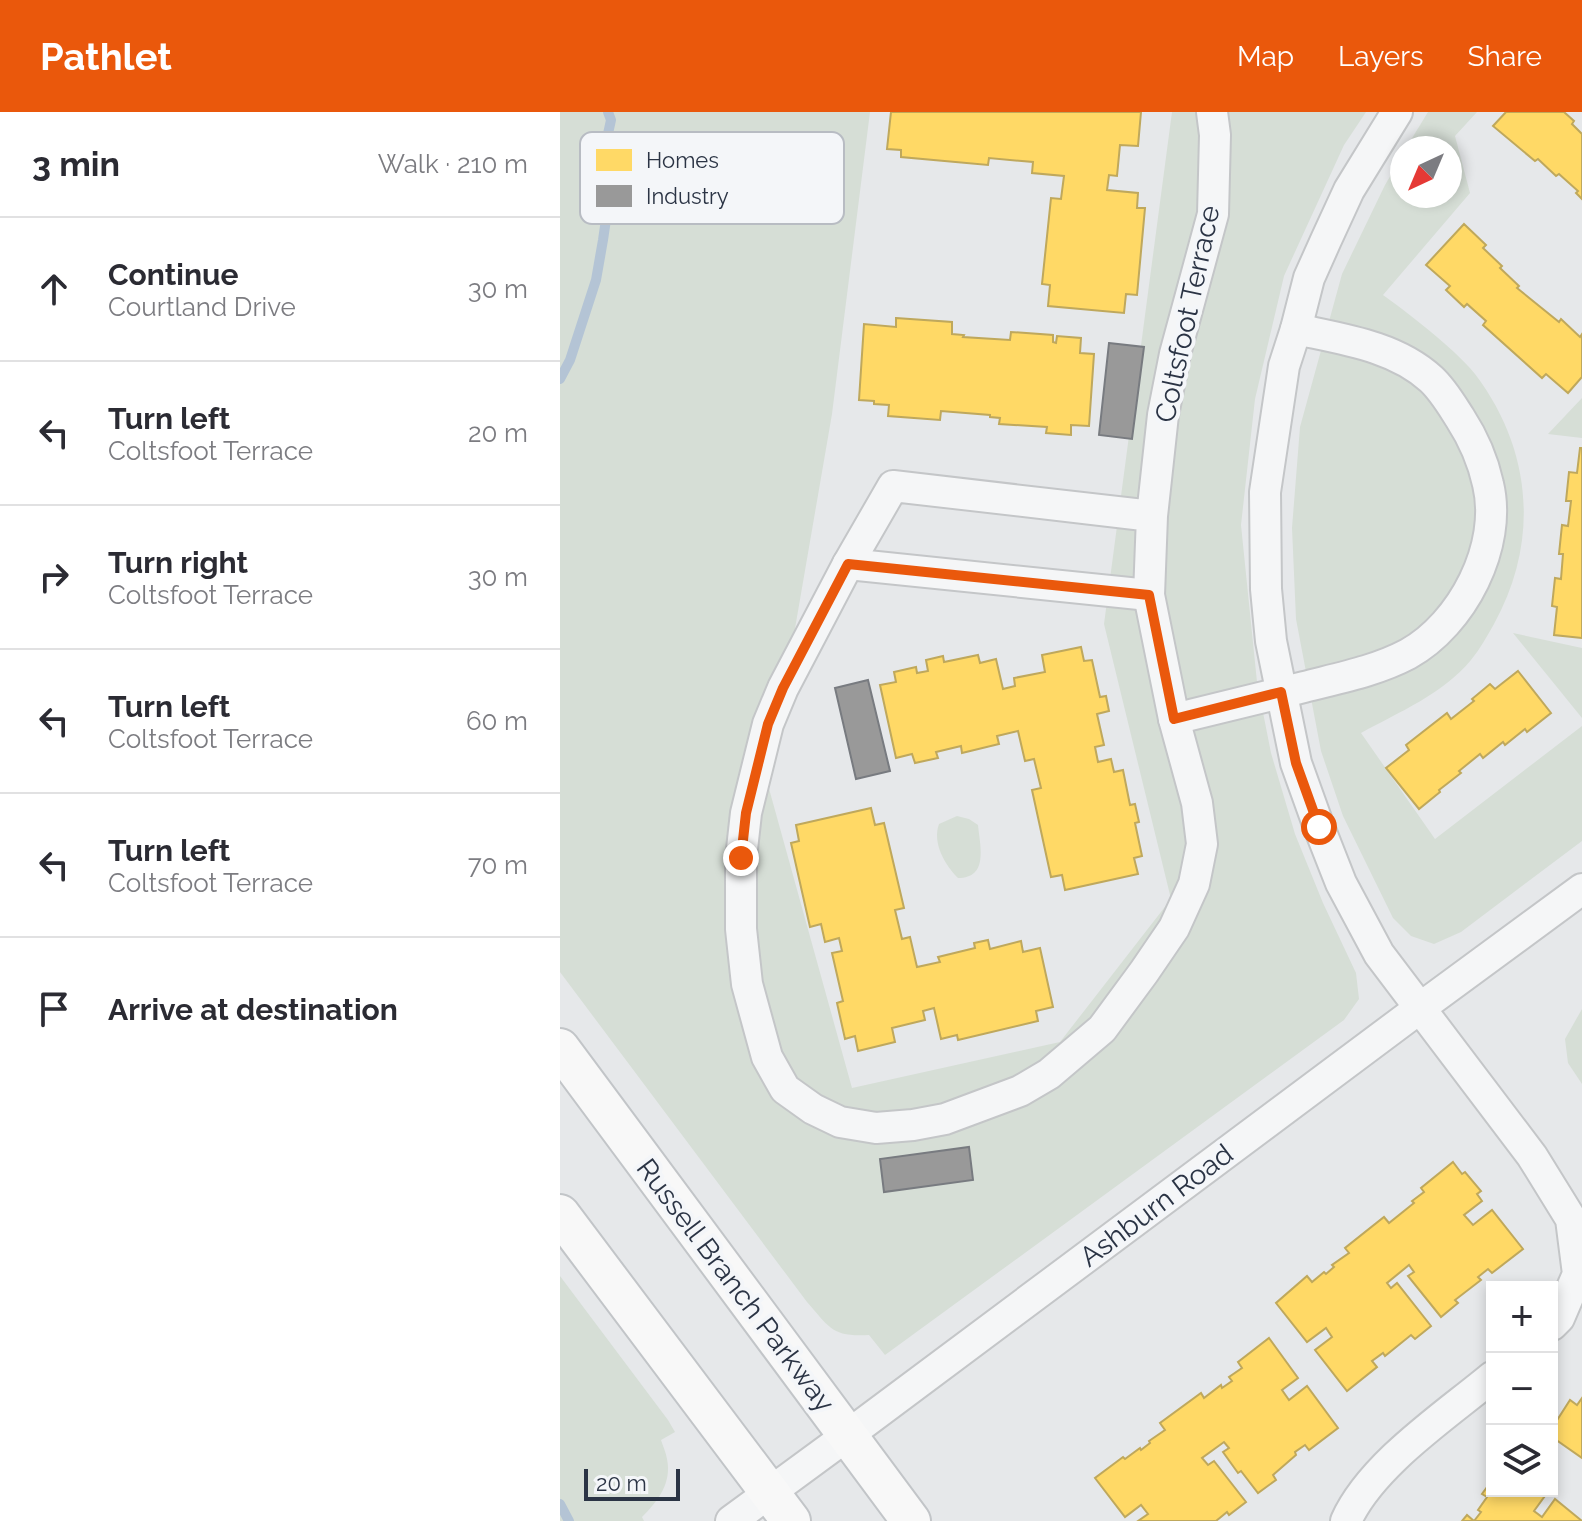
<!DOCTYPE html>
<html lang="en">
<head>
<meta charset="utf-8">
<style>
	:root { --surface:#fff; --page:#f7f7f7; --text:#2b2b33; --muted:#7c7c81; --line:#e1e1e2; --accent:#ea580c }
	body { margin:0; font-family:Raleway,sans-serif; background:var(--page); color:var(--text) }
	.controls { position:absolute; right:24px; bottom:24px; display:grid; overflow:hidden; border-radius:0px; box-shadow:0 4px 12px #0003 }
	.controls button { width:72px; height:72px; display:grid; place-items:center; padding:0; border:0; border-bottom:2px solid var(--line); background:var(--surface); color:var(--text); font:40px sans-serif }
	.compass { position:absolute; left:830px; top:24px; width:72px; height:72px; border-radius:50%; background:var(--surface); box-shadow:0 4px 12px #0003; rotate:224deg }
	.scale { position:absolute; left:24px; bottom:20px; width:96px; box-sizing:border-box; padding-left:8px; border:4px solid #2b3445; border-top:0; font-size:22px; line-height:28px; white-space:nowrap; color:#2b3445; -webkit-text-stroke:6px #f4f6f9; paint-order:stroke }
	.stop { position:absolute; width:24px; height:24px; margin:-18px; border:6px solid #ea580c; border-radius:50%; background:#fff }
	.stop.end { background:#ea580c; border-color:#fff; box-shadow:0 2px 8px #0008 }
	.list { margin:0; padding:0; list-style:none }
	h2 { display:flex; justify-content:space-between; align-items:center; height:104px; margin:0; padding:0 32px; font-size:34px }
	h2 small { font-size:26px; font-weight:400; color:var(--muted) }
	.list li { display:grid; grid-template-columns:52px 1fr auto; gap:24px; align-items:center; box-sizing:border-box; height:144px; padding:0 32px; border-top:2px solid var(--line) }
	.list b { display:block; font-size:30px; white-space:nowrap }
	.list p { margin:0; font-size:26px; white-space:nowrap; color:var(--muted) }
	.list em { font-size:26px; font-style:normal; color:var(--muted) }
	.icon { flex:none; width:44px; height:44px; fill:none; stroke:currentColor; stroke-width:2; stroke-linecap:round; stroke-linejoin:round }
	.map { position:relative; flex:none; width:1022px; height:1409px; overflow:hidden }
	header { display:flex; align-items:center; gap:48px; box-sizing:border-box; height:112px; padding:0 40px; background:var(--accent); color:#fff }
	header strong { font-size:38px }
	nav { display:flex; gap:44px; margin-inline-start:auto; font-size:28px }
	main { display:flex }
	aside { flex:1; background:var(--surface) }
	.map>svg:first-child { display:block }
	.green { fill:#d6ded6 }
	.homes { fill:#ffd966; stroke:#bfa85c; stroke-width:2 }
	.industry { fill:#999; stroke:#787b80; stroke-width:2 }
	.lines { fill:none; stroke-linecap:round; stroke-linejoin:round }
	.stream { stroke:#b4c4d5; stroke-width:10 }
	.minor-casing { stroke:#c4c6c8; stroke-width:34 }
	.major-casing { stroke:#c2c5c8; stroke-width:42 }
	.minor { stroke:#f5f6f7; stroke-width:30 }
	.major { stroke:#f8f8f8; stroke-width:38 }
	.route { stroke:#ea580c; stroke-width:10 }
	.labels { text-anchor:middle; stroke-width:8; stroke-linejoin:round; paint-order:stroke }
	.street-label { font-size:28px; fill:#2b3445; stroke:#f4f6f9 }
	.key { fill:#f4f6f9; stroke:#b8bcc3; stroke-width:2 }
	.key-label { font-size:22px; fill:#2b3445 }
</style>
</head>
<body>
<header>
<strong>Pathlet</strong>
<nav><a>Map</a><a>Layers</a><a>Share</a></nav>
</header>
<main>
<aside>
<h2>3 min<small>Walk · 210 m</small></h2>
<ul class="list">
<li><svg class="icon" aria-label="ahead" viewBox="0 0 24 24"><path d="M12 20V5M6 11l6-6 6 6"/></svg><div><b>Continue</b><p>Courtland Drive</p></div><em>30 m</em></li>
<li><svg class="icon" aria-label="left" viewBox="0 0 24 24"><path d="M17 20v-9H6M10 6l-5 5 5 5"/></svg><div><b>Turn left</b><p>Coltsfoot Terrace</p></div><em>20 m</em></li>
<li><svg class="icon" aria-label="right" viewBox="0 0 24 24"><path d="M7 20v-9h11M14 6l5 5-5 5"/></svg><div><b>Turn right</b><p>Coltsfoot Terrace</p></div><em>30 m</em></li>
<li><svg class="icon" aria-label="left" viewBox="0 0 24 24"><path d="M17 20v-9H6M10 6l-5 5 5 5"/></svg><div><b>Turn left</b><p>Coltsfoot Terrace</p></div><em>60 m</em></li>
<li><svg class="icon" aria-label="left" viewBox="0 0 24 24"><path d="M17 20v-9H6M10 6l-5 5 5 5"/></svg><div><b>Turn left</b><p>Coltsfoot Terrace</p></div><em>70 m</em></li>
<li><svg class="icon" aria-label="arrive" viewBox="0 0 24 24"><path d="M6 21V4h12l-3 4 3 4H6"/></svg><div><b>Arrive at destination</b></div></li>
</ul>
</aside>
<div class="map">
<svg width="1022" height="1409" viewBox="0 0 1022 1409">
	<rect width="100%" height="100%" fill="#e6e8ea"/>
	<g class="green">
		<path d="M0 0H310L272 302 208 673 292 976 500 930 611 787 544 512 612 0H806L784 33 724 164 695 287 681 413 697 570 711 641 735 722 763 791 796 861 799 887 784 908 325 1243 309 1223C272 1225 270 1216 247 1190L0 860Z"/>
		<path d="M868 0H917L895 24 910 81 823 183C848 201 871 219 894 240 901 247 909 254 915 262 972 337 980 429 934 512 927 524 920 537 911 548 883 582 839 600 801 621L875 727 1022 614V729L901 820 874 832 851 824 833 806 783 704 761 639 736 507 732 416 740 315 782 162 825 73 842 44V84H890V36H846Z"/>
		<polygon points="1022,286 1022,326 988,322"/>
		<polygon points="953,521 1022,536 1022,606"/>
		<path d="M397 704 409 707 418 713C420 734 429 766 398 766 385 753 372 731 379 712Z"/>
		<polygon points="1022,897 1022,972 1008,951 1005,927"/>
		<path d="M0 1164 108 1308 115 1320 101 1328C103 1334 106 1341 107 1347 112 1371 98 1389 82 1405L84 1409H0Z"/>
	</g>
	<g class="homes">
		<polygon points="331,0 581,0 578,34 560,33 557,64 549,63 547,78 578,81 577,96 585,96 577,183 566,182 564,201 488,194 490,173 482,172 491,86 501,87 504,64 472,61 473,50 429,46 428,53 341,45 341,38 327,37"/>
		<polygon points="946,0 1004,0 1014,9 1012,12 1022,22 1022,87 1016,81 1018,79 999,62 996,64 978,47 975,49 933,14"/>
		<polygon points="904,112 926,133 923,136 942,154 940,156 959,174 957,176 999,210 1001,207 1020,225 1022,222 1022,265 1008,281 986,262 982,266 923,213 926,209 907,192 904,195 886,178 890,174 866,153"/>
		<polygon points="336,206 392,210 392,222 404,223 403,225 450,228 451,220 493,223 493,230 496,231 497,224 521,226 520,241 534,242 529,314 511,313 511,323 486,321 487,315 439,312 440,306 430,305 430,303 381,299 380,308 328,304 329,293 314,292 314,289 299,288 304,212 336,215"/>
		<polygon points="1020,336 1022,336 1022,526 994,523 997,495 992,494 995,466 1001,467 1003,442 999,442 1002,413 1008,414 1011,389 1006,389 1009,360 1017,361"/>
		<polygon points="521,535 524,549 532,548 540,585 546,584 549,599 537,602 544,633 535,635 538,650 551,647 554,660 563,658 570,693 575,692 579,710 575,711 582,744 574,746 578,762 505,778 502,763 491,765 472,678 481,676 474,647 465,649 458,619 437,624 439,632 402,641 401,634 376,640 378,646 355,651 352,642 336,646 320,573 336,570 334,560 356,555 357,561 368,559 366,548 383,544 384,550 418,543 420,551 436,547 443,577 455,574 454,566 485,560 482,543"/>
		<polygon points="958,559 991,601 967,620 965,617 945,633 943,630 923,646 920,642 899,659 901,661 879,678 880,680 859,697 826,656 849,638 846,633 887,601 891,607 914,589 912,587 930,572 935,577"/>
		<polygon points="311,696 315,713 324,711 344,796 335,798 342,827 350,825 357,855 380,850 378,845 415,836 414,831 428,828 430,837 461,829 463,840 480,836 493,895 476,899 478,909 398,928 397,923 381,927 374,896 363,899 365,908 332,916 335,930 298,939 295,924 285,927 277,891 283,889 272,841 282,839 279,826 265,830 261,812 250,815 231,731 239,729 236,713"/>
		<polygon points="893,1050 902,1062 905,1060 921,1079 917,1082 922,1089 904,1103 913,1113 932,1098 963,1137 932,1161 928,1157 918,1165 921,1168 895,1188 898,1191 881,1205 848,1164 854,1160 849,1153 827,1171 831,1176 837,1171 871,1214 855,1227 851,1223 825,1244 823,1241 812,1249 817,1255 787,1279 755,1238 772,1225 766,1216 747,1230 716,1191 747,1164 752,1170 764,1160 766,1162 774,1155 772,1153 789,1141 785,1136 824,1105 829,1111 854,1091 852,1089 864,1080 861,1076"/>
		<polygon points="709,1226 738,1266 722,1278 729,1288 747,1274 778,1316 749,1338 745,1333 735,1340 736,1343 713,1363 716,1368 698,1381 681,1359 678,1361 663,1340 669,1336 664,1330 642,1346 648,1353 654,1349 686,1390 669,1403 667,1400 656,1409 578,1409 588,1402 581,1393 565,1405 535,1366 563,1345 565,1347 580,1336 581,1338 590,1331 589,1329 605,1318 600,1311 641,1281 644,1286 661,1273 662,1276 672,1269 669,1265 682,1256 678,1250"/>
		<polygon points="1022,1286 1022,1346 992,1325 992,1316 1010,1288 1017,1293"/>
		<polygon points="930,1371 932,1373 932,1379 985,1379 987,1381 974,1399 982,1405 995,1387 1022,1409 902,1409 907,1403 914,1409 921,1400 918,1398 927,1385 922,1382"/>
	</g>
	<g class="industry">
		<polygon points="549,231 584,235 572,327 539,323"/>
		<polygon points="308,568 330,659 296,667 275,576"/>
		<polygon points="409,1035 413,1068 324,1080 320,1047"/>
	</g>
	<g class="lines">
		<g class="stream">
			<polyline points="0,267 10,248 36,168 43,128 49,87 44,40 51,8 48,0"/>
			<polyline points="0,1392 9,1409"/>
		</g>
		<defs>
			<g id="minor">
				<polyline points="837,0 789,78 766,128 749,166 736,217 724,254 705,380 706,477 711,529 736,651 759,715 781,771 819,842 972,1044 1011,1107 1018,1162 999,1206 992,1213"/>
				<polyline points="592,404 333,374 288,452 223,576 208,612 186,701 181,746 181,817 187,872 207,945 225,977 253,997 280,1010 316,1016 353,1013 385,1007 460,979 489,962 542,917 584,860 614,816 634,772 642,732 637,691 614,607 589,483 592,404 603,303 615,242 653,102 655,23 652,0"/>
				<polyline points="288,452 589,483"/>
				<path d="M614 607C658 596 701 586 744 575 779 566 816 559 848 542 902 512 943 434 928 372 923 349 913 326 900 306 891 292 883 278 871 267 835 234 782 227 736 217"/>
				<polyline points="171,1409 288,1323 860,896 1022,777"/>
				<path d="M786 1409C811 1353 885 1304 932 1265"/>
			</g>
			<g id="major">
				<polyline points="0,936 351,1409"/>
				<polyline points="0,1102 231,1409"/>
			</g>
		</defs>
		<use href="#minor" class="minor-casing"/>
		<use href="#major" class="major-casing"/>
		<use href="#minor" class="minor"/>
		<use href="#major" class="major"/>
	</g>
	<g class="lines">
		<polyline class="route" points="181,746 186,701 208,612 223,576 288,452 589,483 614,607 721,580 736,651 759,715"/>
	</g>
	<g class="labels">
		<g class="street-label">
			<text transform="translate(627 202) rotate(-78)" y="10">Coltsfoot Terrace</text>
			<text transform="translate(596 1093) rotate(-37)" y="10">Ashburn Road</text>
			<text transform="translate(176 1173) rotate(53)" y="10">Russell Branch Parkway</text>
		</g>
	</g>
	<rect x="20" y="20" width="264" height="92" rx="12" class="key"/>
	<rect x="36" y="37" width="36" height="22" fill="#ffd966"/>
	<rect x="36" y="73" width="36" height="22" fill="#999"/>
	<g class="key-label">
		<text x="86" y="56">Homes</text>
		<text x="86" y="92">Industry</text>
	</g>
</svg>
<div class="controls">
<button>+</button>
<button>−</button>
<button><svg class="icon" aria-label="layers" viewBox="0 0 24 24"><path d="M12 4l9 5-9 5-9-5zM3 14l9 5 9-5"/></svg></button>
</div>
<svg class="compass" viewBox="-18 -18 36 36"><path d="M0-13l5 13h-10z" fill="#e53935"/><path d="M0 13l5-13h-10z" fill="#7c7c81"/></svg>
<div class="scale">20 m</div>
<div class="stop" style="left:759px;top:715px"></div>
<div class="stop end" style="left:181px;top:746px"></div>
</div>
</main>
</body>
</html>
